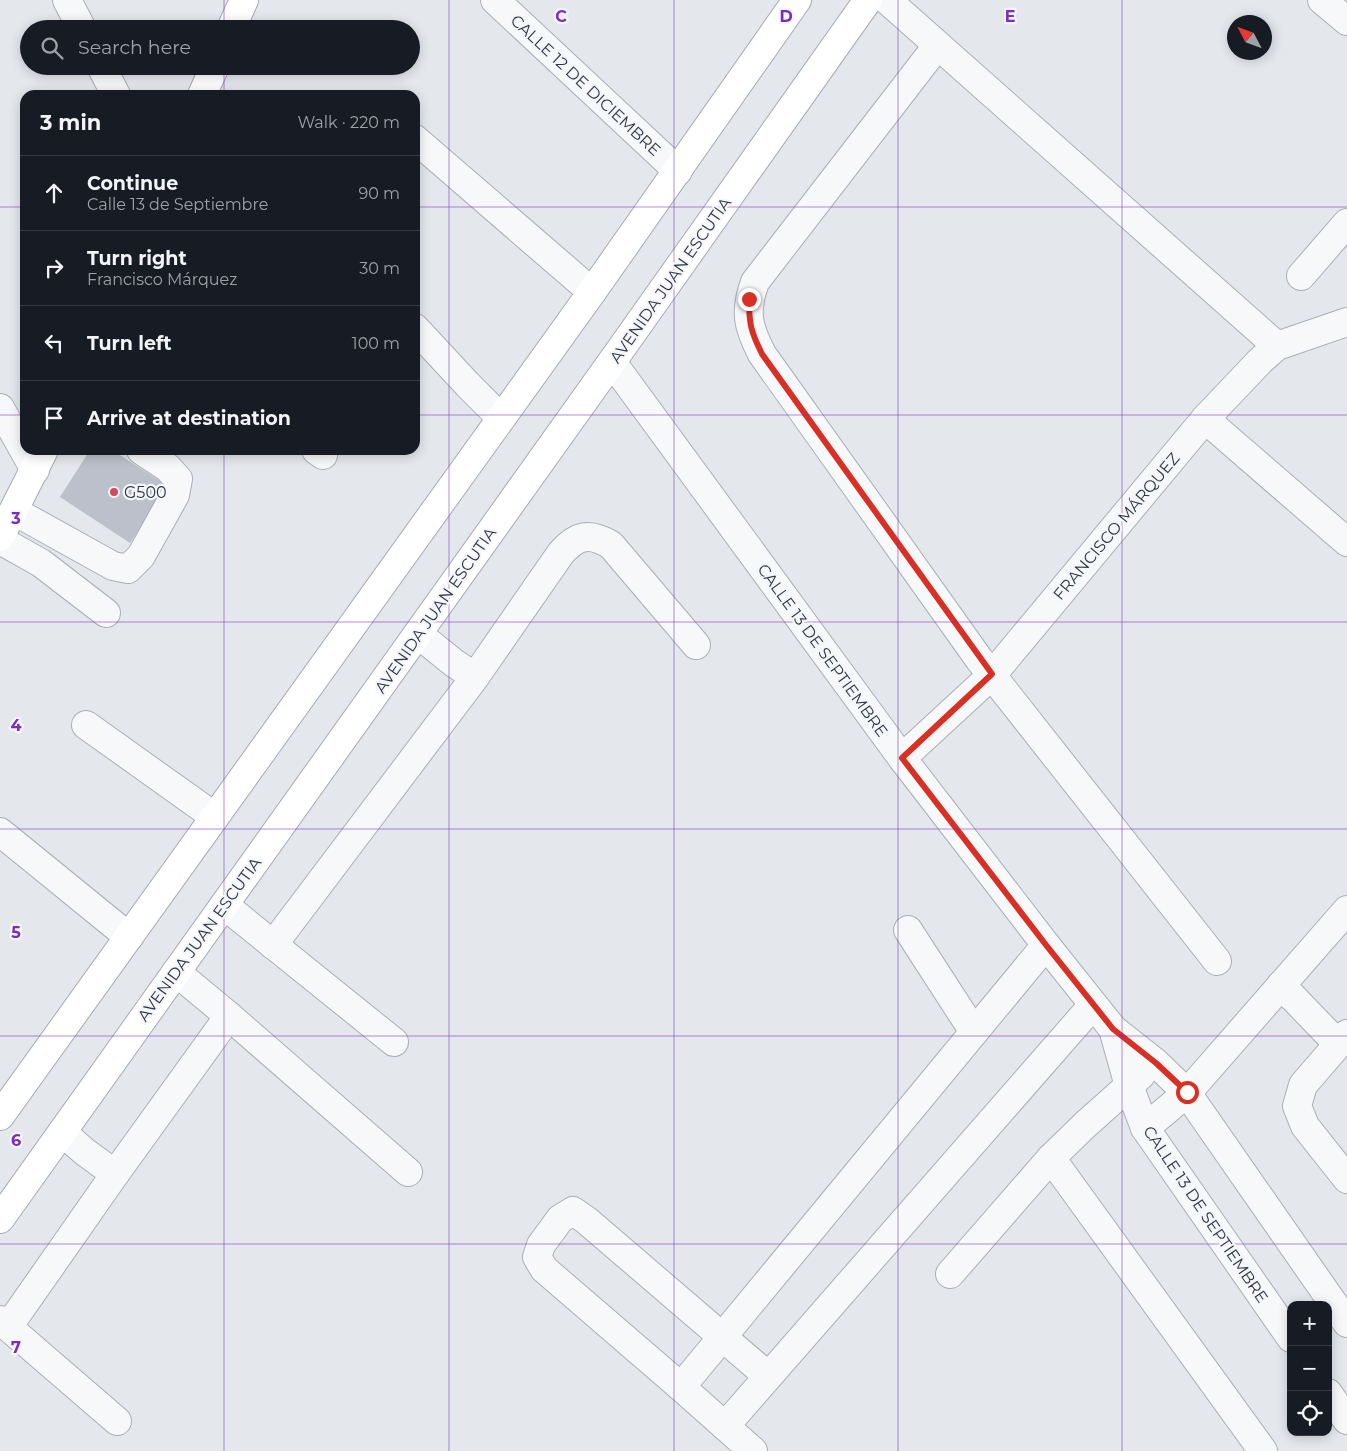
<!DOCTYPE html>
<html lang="en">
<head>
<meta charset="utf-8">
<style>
	:root { --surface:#171b24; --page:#20242c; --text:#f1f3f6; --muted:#9ea1a6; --line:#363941 }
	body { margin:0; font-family:Montserrat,sans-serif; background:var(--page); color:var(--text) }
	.controls { position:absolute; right:15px; bottom:15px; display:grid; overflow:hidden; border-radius:10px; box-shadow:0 2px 12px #0003 }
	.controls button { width:45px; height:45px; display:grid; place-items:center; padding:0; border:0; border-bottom:1px solid var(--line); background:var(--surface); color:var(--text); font:25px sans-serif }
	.compass { position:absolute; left:1227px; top:15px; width:45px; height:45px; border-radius:50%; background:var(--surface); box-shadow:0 2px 12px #0003; rotate:311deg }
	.stop { position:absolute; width:15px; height:15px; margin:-11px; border:4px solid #d93025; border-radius:50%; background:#fff }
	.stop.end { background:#d93025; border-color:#fff; box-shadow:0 1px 5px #0008 }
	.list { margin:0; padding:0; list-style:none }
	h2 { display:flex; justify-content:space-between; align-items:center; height:65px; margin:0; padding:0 20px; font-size:21px }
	h2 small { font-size:16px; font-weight:400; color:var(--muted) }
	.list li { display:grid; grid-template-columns:32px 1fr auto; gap:15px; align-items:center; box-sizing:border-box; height:75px; padding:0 20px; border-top:1px solid var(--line) }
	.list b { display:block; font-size:19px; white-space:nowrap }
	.list p { margin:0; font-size:16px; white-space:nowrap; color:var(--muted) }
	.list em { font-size:16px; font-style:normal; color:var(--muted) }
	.icon { flex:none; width:28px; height:28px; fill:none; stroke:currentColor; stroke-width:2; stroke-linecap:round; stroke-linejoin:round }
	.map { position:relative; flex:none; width:1347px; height:1451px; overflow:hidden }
	.search { position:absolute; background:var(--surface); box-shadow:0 2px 12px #0003; left:20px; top:20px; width:400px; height:55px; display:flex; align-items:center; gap:12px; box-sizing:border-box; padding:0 18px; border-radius:28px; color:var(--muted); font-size:19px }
	.panel { position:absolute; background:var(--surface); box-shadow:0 2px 12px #0003; left:20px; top:90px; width:400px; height:365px; border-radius:15px }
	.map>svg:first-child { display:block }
	.building { fill:#bbc0ca }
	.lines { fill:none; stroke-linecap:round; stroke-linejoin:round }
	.minor-casing { stroke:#a9aeb7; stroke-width:30 }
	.major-casing { stroke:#a3abb8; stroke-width:30 }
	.minor { stroke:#f7f8fa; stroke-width:28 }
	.major { stroke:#fff; stroke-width:28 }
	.route { stroke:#d93025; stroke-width:6 }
	.grid { fill:none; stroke:#7b2cbf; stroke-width:1; stroke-opacity:0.55 }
	.poi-dot { fill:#d1495b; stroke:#f4f6f9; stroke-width:2 }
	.labels { text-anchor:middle; stroke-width:4.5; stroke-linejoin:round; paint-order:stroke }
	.street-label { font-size:16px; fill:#2b3445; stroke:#f4f6f9 }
	.poi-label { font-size:16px; fill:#2b3445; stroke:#f4f6f9; text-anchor:start }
	.grid-label { font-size:16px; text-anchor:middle; font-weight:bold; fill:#7b2cbf; stroke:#f4f6f9; stroke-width:4.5; stroke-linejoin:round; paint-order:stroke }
</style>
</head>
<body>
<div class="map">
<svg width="1347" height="1451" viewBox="0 0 1347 1451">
	<rect width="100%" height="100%" fill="#e4e7ec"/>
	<polygon class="building" points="90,450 112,450 168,486 130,543 60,497"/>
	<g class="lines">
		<defs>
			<g id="minor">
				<polyline points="67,0 82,29"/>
				<polyline points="495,0 678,171"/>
				<polyline points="887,0 1277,346"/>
				<polyline points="1322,0 1347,21"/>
				<path d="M937 46 755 282C744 312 748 327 762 354L979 659 1217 961"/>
				<polyline points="101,66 116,95"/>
				<polyline points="415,139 592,292"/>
				<polyline points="1301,276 1347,223"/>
				<polyline points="415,328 468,385 501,418"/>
				<polyline points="612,362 902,758 1046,945 1113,1029 1156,1063 1187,1093 1347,1323"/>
				<polyline points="0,408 35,470"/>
				<polyline points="1205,419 1347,542"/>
				<polyline points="316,450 323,455"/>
				<polyline points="14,511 113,566 128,569 141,556 175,495 178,479 168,468 141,450"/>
				<polyline points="0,540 41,563 106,613"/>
				<polyline points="418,634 454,663 475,677"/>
				<polyline points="86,725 215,817"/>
				<polyline points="902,758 992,675 1205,419 1260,361 1277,346 1347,322"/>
				<polyline points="0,832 129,937"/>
				<polyline points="224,905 394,1042"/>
				<polyline points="908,930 974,1032"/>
				<path d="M273 945 475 677 561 553C577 535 589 532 611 545L696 645"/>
				<polyline points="176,972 229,1016"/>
				<polyline points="1281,985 1338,1044"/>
				<polyline points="1113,1029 1129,1086 1145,1128 1291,1338"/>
				<polyline points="1347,1034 1303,1085 1297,1106 1305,1126 1347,1179"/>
				<polyline points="1145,1128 1187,1093 1347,910"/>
				<polyline points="62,1132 85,1152 115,1174"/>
				<polyline points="1051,1158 1263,1451"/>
				<polyline points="950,1274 1051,1158 1086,1124 1141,1075"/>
				<polyline points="0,1320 117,1421"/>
				<polyline points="8,1327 115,1174 229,1016 408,1172"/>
				<polyline points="681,1387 1046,945"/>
				<polyline points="1328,1393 1347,1420"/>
				<polyline points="725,1426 1093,1005"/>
				<polyline points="753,1451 681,1387 544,1269 537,1257 541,1245 560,1219 573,1211 586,1220 768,1376"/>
			</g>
			<g id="major">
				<polyline points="231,29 244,0"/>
				<polyline points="202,95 215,66"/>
				<polyline points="0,537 44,450"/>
				<polyline points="0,1116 592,292 797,0"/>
				<polyline points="0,1219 623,346 868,0"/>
			</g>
		</defs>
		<use href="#minor" class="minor-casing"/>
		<use href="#major" class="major-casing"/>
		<use href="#minor" class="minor"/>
		<use href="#major" class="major"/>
	</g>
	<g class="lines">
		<path class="route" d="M749 299C749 324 751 332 762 354L992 674 902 758 1046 945 1113 1029 1156 1063 1187 1092"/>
	</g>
	<path class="grid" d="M224 0V29M449 0V1451M674 0V1451M898 0V1451M1122 0V1451M224 66V95M0 207H25M415 207H1347M0 415H25M415 415H1347M224 450V1451M0 622H1347M0 829H1347M0 1036H1347M0 1244H1347"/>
	<circle class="poi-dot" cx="114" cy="492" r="5"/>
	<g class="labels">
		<g class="street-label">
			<text transform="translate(586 85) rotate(43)" y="6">CALLE 12 DE DICIEMBRE</text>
			<text transform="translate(670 280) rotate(-55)" y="6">AVENIDA JUAN ESCUTIA</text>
			<text transform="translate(1116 526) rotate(-50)" y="6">FRANCISCO MÁRQUEZ</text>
			<text transform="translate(435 610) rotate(-55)" y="6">AVENIDA JUAN ESCUTIA</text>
			<text transform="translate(823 650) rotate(54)" y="6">CALLE 13 DE SEPTIEMBRE</text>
			<text transform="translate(199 939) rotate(-54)" y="6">AVENIDA JUAN ESCUTIA</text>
			<text transform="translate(1206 1214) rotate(56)" y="6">CALLE 13 DE SEPTIEMBRE</text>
		</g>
		<g class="poi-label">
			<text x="124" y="498">G500</text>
		</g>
	</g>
	<g class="grid-label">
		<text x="561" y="22">C</text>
		<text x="786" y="22">D</text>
		<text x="1010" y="22">E</text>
		<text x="16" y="524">3</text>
		<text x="16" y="731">4</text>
		<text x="16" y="938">5</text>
		<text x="16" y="1146">6</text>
		<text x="16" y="1353">7</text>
	</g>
</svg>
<div class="controls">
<button>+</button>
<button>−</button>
<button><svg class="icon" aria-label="locate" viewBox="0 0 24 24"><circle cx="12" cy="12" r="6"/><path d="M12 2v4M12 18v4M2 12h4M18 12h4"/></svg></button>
</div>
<svg class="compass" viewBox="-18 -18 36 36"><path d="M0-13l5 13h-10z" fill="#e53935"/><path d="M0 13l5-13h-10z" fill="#9ea1a6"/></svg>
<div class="stop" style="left:1187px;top:1092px"></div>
<div class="stop end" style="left:749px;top:299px"></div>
<div class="search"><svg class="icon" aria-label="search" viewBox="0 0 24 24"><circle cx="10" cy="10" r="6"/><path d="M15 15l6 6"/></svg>Search here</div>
<section class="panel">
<h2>3 min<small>Walk · 220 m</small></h2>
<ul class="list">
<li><svg class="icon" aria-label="ahead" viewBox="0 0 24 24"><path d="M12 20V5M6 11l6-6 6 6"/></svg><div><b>Continue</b><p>Calle 13 de Septiembre</p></div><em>90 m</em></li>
<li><svg class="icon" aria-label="right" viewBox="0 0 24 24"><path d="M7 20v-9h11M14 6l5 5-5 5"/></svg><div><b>Turn right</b><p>Francisco Márquez</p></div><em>30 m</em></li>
<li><svg class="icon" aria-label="left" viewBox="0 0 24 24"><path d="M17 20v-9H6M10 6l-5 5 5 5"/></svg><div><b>Turn left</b></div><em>100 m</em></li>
<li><svg class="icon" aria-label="arrive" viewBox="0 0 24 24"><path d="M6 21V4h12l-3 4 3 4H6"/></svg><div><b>Arrive at destination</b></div></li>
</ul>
</section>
</div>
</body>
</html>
